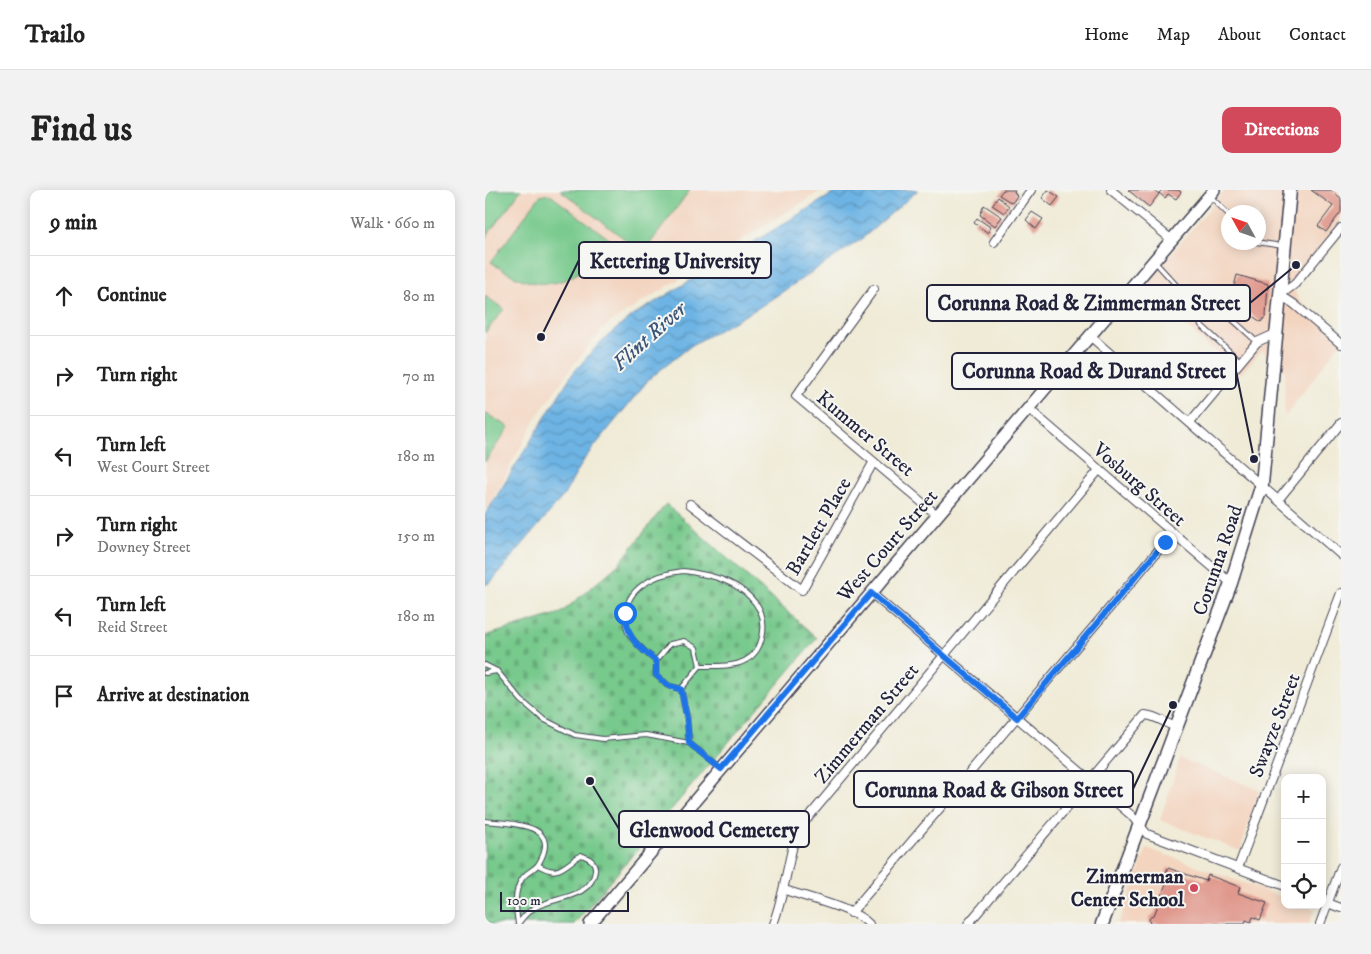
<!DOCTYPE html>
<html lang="en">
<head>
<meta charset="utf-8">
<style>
	:root { --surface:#fff; --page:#f2f2f2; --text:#222; --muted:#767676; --line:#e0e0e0; --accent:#d1495b }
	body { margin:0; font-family:"IM FELL DW Pica",serif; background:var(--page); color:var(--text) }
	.controls { position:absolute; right:15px; bottom:15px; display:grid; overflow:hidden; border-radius:10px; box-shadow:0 2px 12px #0003 }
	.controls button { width:45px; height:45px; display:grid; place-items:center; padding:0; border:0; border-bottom:1px solid var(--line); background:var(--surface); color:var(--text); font:25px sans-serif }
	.compass { position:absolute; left:736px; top:15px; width:45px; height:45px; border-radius:50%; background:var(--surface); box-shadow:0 2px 12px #0003; rotate:310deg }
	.scale { position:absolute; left:15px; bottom:12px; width:129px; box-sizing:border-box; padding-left:5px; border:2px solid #22223b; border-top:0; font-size:14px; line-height:18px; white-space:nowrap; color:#22223b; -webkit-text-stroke:4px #f6f6f2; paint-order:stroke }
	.stop { position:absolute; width:15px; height:15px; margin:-11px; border:4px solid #1a73e8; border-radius:50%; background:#fff }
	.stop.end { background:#1a73e8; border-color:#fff; box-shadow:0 1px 5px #0008 }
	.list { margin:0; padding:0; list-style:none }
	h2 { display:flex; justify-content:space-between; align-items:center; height:65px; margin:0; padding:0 20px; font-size:21px }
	h2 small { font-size:16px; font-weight:400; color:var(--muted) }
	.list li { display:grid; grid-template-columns:32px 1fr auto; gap:15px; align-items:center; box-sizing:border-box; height:80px; padding:0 20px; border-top:1px solid var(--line) }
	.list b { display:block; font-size:19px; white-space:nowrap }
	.list p { margin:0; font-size:16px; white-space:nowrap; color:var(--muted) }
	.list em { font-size:16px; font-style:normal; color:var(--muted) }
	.icon { flex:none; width:28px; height:28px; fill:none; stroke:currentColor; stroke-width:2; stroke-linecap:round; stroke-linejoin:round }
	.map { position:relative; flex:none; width:856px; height:734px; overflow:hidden; border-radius:10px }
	header { display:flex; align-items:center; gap:30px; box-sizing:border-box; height:70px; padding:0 25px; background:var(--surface); border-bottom:1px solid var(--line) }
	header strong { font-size:24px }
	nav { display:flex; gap:28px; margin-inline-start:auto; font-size:18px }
	.intro { display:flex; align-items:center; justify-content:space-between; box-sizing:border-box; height:120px; padding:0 30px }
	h1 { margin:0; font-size:35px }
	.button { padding:12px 22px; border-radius:10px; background:var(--accent); color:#fff; font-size:18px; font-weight:700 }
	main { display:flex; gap:30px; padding:0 30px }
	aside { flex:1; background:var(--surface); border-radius:10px; box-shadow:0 2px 12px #0003 }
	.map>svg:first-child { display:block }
	.built { fill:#f3d4bf; fill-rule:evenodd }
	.cemetery { fill:url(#cemetery-stones); stroke:#4c7664 }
	.garden { fill:#77c98c; stroke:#4c7664 }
	.water { fill:url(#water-waves); stroke:#486b90 }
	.building { fill:#e0988c }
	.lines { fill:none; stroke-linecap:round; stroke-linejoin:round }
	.lane-casing { stroke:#414052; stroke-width:6 }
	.street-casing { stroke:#414052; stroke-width:10 }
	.secondary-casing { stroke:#414052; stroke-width:14 }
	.primary-casing { stroke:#414052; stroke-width:15 }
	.lane { stroke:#fff; stroke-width:4 }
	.street { stroke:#fff; stroke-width:8 }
	.secondary { stroke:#fff; stroke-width:11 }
	.primary { stroke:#fff; stroke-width:12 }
	.route { stroke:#1a73e8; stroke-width:6 }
	.poi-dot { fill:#d1495b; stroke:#f6f6f2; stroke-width:2 }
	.labels { text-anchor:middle; stroke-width:4; stroke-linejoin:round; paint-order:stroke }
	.street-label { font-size:20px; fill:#22223b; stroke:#f6f6f2 }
	.poi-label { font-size:20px; font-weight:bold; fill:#22223b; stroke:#f6f6f2; text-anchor:end }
	.water-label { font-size:21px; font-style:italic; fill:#3c5576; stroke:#f6f6f2 }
	.leader { fill:none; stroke:#22223b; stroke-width:2 }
	.callout-dot { fill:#22223b; stroke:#f6f6f2; stroke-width:2 }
	.callout { fill:#f6f6f2; stroke:#22223b; stroke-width:2 }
	.callout-label { font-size:21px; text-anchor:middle; font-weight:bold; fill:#22223b }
</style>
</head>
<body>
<header>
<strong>Trailo</strong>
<nav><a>Home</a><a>Map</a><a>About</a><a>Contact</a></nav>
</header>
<div class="intro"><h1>Find us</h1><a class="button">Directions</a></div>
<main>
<aside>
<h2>9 min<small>Walk · 660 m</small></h2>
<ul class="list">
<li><svg class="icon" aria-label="ahead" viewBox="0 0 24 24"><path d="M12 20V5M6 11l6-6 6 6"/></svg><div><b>Continue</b></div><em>80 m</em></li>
<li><svg class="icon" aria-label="right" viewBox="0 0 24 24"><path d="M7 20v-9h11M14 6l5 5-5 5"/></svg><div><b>Turn right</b></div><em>70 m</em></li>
<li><svg class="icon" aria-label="left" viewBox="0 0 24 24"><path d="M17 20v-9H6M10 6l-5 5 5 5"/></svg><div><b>Turn left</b><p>West Court Street</p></div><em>180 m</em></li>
<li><svg class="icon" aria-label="right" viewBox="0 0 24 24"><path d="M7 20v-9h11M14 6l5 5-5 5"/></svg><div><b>Turn right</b><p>Downey Street</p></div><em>150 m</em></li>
<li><svg class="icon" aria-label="left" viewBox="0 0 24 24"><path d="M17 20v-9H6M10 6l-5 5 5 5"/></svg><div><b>Turn left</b><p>Reid Street</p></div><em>180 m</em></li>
<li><svg class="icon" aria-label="arrive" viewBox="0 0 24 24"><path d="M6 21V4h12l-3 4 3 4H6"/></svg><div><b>Arrive at destination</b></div></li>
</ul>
</aside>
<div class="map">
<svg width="856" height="734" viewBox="0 0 856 734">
	<defs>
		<pattern id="cemetery-stones" width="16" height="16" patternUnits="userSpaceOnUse" patternTransform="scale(1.25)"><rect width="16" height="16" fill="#77c98c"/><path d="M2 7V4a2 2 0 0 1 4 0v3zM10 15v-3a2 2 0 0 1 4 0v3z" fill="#67ac7a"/></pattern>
		<pattern id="water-waves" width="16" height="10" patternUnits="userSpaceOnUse" patternTransform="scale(1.25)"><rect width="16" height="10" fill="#6db4e4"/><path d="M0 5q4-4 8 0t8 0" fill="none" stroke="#5992ba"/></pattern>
	</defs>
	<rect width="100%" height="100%" fill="#f6f6f2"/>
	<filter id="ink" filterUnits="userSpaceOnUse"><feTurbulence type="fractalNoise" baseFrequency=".02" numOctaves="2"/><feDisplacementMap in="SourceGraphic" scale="10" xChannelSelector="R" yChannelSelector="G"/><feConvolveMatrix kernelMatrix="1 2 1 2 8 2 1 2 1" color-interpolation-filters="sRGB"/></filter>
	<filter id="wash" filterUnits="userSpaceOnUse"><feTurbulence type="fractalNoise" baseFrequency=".0096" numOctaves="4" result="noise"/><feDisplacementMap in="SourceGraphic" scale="20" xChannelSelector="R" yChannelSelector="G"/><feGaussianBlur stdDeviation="1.12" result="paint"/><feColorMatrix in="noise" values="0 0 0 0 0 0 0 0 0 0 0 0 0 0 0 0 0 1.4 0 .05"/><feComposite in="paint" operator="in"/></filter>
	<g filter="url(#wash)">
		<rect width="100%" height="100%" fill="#f0ebd7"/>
		<g class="built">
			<polygon points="0,0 337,0 124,133 98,162 54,223 4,316 0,318"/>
			<path d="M740 0H856V30L806 92 814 111 856 143V152L799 228 800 179 777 160 756 184 657 98ZM744 22H774V52H744Z"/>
			<polygon points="695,568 774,600 755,661 675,630"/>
			<polygon points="662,658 800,708 800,715 819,715 830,719 824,734 633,734"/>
		</g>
		<polygon class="cemetery" points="181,314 332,448 89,734 0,734 0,446 76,423 134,374"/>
		<g class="garden">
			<polygon points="0,0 36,0 0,48"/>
			<polygon points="75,0 205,0 158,63"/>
			<path d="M64 4 127 51C89 96 57 109 6 72L55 6Z"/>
			<polygon points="0,106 19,119 0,143"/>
			<polygon points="0,223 24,237 0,272"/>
		</g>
		<polygon class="water" points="354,0 433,0 378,48 273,118 207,155 164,189 100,268 79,305 6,392 0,395 0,325 87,184 117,151 147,126"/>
		<g id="blocks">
			<g class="building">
				<polygon points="518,0 530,0 529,2 532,6 527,13 514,5"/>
				<polygon points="563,0 574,7 567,16 557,8"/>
				<polygon points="643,0 669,0 674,4 664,17"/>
				<polygon points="677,0 693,0 696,2 691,9 683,4 680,8 674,3"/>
				<polygon points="826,0 845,0 856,8 856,22 841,42 833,36 848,16"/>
				<polygon points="513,7 524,16 519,23 507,15"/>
				<polygon points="499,15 517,27 510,36 495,25"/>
				<polygon points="547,22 558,29 551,39 541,30"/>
				<polygon points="492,28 505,37 503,43 489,33"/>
				<polygon points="752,85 783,94 781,126 776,132 756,118 758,107 747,104"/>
				<polygon points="683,678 721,691 723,685 755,697 753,703 782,713 775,730 768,727 766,732 761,730 760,734 665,734 664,729 670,723 683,688 680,687"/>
			</g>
		</g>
	</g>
	<g filter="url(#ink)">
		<use href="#blocks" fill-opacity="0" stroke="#414052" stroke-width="1"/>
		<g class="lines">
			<defs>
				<g id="lane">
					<polyline points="726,7 744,25"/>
					<polyline points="771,52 798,56"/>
					<polyline points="671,73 703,108 716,135 755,171"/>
					<path d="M703 108C734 113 749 131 772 152"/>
					<polyline points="171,471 185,454 199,451 211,458 215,476"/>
					<polyline points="0,475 12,481 36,510 58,529 90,545 118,549 161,545 204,553 236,579"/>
					<polyline points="0,483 12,481"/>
					<path d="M196 499 184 496 171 485V471C161 463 151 455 144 444 141 440 141 434 141 430 138 398 170 384 198 381 203 381 210 383 216 384 251 390 290 414 275 454 265 479 237 476 215 476L196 499 202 529 204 553"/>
					<path d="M0 631C24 634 78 632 54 673 50 680 41 682 37 689 28 702 31 719 33 734"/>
					<path d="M33 734C37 729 41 723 46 720 64 706 106 711 110 681 111 671 104 668 96 665 78 676 74 688 53 675"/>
				</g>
				<g id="street">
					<polyline points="626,0 687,50"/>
					<polyline points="856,38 810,94 795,105 809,114 856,154"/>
					<polyline points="509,52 546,0"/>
					<polyline points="389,99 311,206 452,325"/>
					<polyline points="605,146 856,365"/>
					<polyline points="544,219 746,393"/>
					<polyline points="705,232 772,152 792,143"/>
					<polyline points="793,310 856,233"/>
					<polyline points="205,314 317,400 388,273"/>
					<polyline points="386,403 646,625 662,644 800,696"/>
					<polyline points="753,678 856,403"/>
					<path d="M300 700C320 707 371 719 384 734"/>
					<polyline points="837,711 856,718"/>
					<polyline points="366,723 688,343"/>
					<path d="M288 734C300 704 302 672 312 641L614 280"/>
					<path d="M483 734 660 525C672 526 679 533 691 537"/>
					<polyline points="835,734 856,677"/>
				</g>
				<polyline id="secondary" points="105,734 729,0"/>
				<polyline id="primary" points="617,734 746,393 777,294 805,0"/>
			</defs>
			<use href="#lane" class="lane-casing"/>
			<use href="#street" class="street-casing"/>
			<use href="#secondary" class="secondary-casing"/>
			<use href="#primary" class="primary-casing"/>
			<use href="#lane" class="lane"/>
			<use href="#street" class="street"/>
			<use href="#secondary" class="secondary"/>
			<use href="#primary" class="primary"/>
		</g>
	</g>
	<g class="lines" filter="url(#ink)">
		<path class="route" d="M140 423C143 450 151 454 171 471V485L184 496 196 499 202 529 204 553 236 579 386 403 532 528 680 352"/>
	</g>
	<circle class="poi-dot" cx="709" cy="698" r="5"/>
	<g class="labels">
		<g class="street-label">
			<text transform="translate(381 243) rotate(40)" y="7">Kummer Street</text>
			<text transform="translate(655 294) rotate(41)" y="7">Vosburg Street</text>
			<text transform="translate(333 336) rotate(-60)" y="7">Bartlett Place</text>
			<text transform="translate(402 355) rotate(-49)" y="7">West Court Street</text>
			<text transform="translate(732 370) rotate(-71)" y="7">Corunna Road</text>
			<text transform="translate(381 533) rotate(-50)" y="7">Zimmerman Street</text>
			<text transform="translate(789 535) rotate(-69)" y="7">Swayze Street</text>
		</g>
		<g class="poi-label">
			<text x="699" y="693">Zimmerman<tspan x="699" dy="23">Center School</tspan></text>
		</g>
		<g class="water-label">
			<text transform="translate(164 146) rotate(-42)" y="7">Flint River</text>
		</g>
	</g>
	<path class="leader" d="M56 147L94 70M811 75L765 113M769 269L751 181M688 515L648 599M105 591L134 639"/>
	<g class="callout-dot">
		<circle cx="56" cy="147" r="5"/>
		<circle cx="811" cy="75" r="5"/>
		<circle cx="769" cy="269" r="5"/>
		<circle cx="688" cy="515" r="5"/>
		<circle cx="105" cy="591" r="5"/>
	</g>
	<g class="callout">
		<rect x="94" y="52" width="192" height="36" rx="5"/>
		<rect x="442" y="95" width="323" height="36" rx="5"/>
		<rect x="467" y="163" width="284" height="36" rx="5"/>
		<rect x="369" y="581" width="279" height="36" rx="5"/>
		<rect x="134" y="621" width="190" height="36" rx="5"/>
	</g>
	<g class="callout-label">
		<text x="190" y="78">Kettering University</text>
		<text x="604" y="120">Corunna Road &amp; Zimmerman Street</text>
		<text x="609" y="188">Corunna Road &amp; Durand Street</text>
		<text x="509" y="607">Corunna Road &amp; Gibson Street</text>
		<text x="229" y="647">Glenwood Cemetery</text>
	</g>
</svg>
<div class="controls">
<button>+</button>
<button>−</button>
<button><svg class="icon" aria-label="locate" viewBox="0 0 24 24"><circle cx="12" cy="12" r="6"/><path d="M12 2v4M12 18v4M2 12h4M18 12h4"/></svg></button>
</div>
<svg class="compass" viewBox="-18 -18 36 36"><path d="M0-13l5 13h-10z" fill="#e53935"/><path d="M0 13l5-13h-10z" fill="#767676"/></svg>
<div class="scale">100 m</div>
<div class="stop" style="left:140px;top:423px"></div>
<div class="stop end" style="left:680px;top:352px"></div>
</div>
</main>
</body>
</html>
